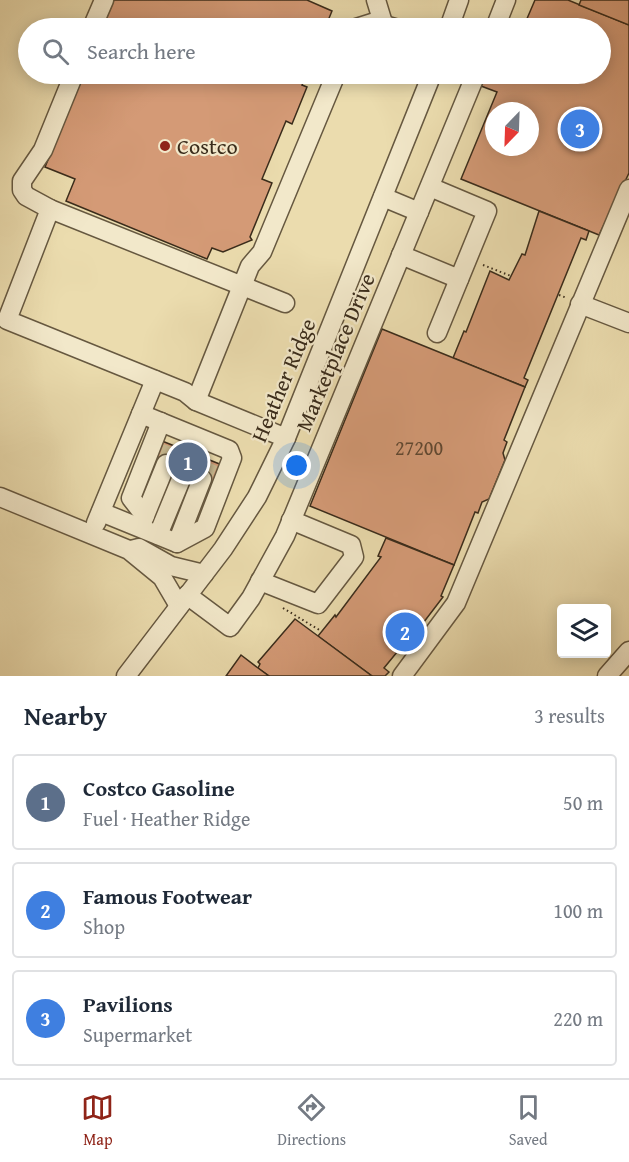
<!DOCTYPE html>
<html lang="en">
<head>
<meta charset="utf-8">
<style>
	:root { --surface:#fff; --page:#f6f6f7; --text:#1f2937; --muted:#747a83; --line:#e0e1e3; --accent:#8f2418 }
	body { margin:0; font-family:"Gentium Book Plus",serif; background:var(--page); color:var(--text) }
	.controls { position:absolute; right:18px; bottom:18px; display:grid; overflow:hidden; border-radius:6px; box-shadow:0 3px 15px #0003 }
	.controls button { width:54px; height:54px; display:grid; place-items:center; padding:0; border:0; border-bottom:2px solid var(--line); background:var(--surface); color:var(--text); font:30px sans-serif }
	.compass { position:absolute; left:485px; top:102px; width:54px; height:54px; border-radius:50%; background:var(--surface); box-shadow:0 3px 15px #0003; rotate:203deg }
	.you { position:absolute; left:297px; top:466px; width:21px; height:21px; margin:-15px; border:4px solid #fff; border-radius:50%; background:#1a73e8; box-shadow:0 0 0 9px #1a73e833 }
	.badge { display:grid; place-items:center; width:39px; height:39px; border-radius:50%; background:var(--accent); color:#fff; font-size:20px; font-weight:700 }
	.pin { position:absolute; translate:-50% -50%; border:3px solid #fff; box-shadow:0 2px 6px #0006 }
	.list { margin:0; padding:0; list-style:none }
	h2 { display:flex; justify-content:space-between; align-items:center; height:78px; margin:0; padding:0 24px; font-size:26px }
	h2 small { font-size:20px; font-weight:400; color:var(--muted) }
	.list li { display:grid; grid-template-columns:39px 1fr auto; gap:18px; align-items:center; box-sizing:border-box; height:96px; margin:0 12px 12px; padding:0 12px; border:2px solid var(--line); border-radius:6px }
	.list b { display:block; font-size:22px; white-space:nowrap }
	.list p { margin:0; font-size:20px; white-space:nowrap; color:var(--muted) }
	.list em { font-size:20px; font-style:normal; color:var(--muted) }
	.icon { flex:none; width:33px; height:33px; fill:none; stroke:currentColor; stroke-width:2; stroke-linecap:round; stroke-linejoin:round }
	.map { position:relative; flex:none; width:629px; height:676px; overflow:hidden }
	.search { position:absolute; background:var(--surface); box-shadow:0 3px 15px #0003; left:18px; right:18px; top:18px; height:66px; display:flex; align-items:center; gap:15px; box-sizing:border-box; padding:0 21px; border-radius:33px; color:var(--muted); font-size:22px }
	.sheet { height:402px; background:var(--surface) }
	nav { display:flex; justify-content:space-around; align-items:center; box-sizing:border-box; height:84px; border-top:2px solid var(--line); background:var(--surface); font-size:16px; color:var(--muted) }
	nav a { display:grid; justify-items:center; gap:3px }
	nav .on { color:var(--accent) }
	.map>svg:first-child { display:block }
	.building { fill:#d49a76; stroke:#3a2c1b; stroke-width:1.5; fill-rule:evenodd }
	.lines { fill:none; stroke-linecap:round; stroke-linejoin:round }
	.minor-tunnel { stroke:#c8b991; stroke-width:18; stroke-dasharray:18 9; stroke-linecap:butt }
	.minor-casing { stroke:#665840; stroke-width:21 }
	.path { stroke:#3a2c1b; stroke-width:2; stroke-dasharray:1.5 3; stroke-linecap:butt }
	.minor { stroke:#f2e8ca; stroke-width:18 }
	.poi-dot { fill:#8f2418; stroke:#f2e8ca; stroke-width:2 }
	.labels { text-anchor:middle; stroke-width:4.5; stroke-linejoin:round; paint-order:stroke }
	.number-label { font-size:20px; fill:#604832 }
	.poi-label { font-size:22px; fill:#3a2c1b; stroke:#f2e8ca; text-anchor:start }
	.street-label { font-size:22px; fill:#3a2c1b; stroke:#f2e8ca }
</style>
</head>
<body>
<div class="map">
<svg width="629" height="676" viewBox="0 0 629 676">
	<rect width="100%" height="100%" fill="#ebdcae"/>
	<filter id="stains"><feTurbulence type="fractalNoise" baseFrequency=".00333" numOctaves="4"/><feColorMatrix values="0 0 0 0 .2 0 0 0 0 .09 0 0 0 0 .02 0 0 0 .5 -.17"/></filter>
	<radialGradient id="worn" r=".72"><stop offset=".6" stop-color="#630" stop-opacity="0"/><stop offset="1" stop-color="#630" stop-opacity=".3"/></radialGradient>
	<g class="building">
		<polygon points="114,0 307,0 332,11 325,28 102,28"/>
		<path d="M535 0H568L629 25V173L599 235 461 179 497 92 481 86 487 74H600V28H523ZM494 111H530V147H494Z"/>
		<polygon points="581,0 629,0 629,25 579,5"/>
		<polygon points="84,74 307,74 302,85 307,87 292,124 286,121 262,179 272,183 250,237 252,240 223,252 212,248 207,259 66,201 75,179 45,167"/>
		<polygon points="539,211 589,231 586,240 581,238 524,378 528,380 525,387 453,358 464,331 466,332 490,271 509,280 522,254 525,255"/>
		<polygon points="382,329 525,387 504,440 507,442 503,453 505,460 489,499 482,502 478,513 475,512 454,565 310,506"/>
		<polygon points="157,439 227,467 219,486 149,458"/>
		<polygon points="386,538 454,565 441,596 443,597 404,648 402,646 384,668 389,672 385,676 372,676 318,636 335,615 336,617 381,557 378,556"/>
		<polygon points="295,619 318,636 372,676 269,676 258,668 260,664 258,662"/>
		<polygon points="241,655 258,668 269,676 226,676"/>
	</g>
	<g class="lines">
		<g class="minor-tunnel">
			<polyline points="166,464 173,445"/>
			<polyline points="184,472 191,453"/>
			<polyline points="202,479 210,460"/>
		</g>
		<defs>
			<g id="minor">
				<polyline points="376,0 383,23"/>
				<polyline points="92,28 104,0"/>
				<polyline points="356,28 375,22 395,28"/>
				<polyline points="449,28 459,0"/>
				<polyline points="495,28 506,0"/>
				<polyline points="74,74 43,150 22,181 22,190 26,196 50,209 7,320 185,392 196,401 286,438"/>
				<polyline points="430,187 487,211 437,333"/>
				<polyline points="383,197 419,212"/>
				<polyline points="50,209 285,303"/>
				<polyline points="401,255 459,279"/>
				<polyline points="580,304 629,323"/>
				<polyline points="196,401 250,266 262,252 336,74"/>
				<polyline points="0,497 129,550 162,577 179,606"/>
				<polyline points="101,512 177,543 205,528 232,458 229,450 141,414"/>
				<polyline points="145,516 131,498 161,422"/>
				<polyline points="96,523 155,380"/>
				<polyline points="142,523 166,464"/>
				<polyline points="158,535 184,472"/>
				<polyline points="177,543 202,479"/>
				<polyline points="131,550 139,548 171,566 204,574"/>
				<polyline points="260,581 318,604 354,557 351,545 291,520"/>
				<polyline points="187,595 230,627 251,598 285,536 476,74"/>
				<polyline points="126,676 223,549 257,497 286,438 432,74"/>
				<polyline points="402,676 456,603 629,189"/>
				<polyline points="607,676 629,651"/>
			</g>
		</defs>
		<use href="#minor" class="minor-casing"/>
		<g class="path">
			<polyline points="483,265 511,276"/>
			<polyline points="559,295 567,298"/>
			<polyline points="283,608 321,631"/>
		</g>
		<use href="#minor" class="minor"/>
	</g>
	<circle class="poi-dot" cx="165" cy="146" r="6"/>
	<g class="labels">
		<g class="number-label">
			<text x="419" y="455">27200</text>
		</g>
		<g class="poi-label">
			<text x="177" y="154">Costco</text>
		</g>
		<g class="street-label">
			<text transform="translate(335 352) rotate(-67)" y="8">Marketplace Drive</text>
			<text transform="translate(283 380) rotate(-67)" y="8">Heather Ridge</text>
		</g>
	</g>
	<rect width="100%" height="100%" filter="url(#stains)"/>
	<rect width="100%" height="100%" fill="url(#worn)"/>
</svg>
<div class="controls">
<button><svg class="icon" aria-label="layers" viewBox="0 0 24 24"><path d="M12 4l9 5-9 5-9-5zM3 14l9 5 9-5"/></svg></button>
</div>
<svg class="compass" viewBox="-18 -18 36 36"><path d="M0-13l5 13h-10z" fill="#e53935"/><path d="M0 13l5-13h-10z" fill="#747a83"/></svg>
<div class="you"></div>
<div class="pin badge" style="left:188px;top:462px;background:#5c6f8a">1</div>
<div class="pin badge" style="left:405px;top:632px;background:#3f7fe0">2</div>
<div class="pin badge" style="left:580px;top:129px;background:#3f7fe0">3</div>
<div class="search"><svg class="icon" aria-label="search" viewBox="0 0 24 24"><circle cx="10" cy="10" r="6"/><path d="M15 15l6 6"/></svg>Search here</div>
</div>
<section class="sheet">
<h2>Nearby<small>3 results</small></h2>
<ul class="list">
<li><span class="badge" style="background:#5c6f8a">1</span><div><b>Costco Gasoline</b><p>Fuel · Heather Ridge</p></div><em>50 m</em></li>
<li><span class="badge" style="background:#3f7fe0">2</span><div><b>Famous Footwear</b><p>Shop</p></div><em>100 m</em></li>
<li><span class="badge" style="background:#3f7fe0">3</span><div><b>Pavilions</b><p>Supermarket</p></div><em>220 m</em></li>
</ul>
</section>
<nav>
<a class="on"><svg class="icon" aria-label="map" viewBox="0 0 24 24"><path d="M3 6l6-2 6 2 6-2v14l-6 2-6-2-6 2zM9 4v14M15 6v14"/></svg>Map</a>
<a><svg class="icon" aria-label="directions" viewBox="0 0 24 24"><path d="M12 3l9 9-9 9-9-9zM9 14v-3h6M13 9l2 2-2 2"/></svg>Directions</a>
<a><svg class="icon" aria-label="saved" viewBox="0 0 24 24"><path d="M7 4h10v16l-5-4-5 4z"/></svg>Saved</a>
</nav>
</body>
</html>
